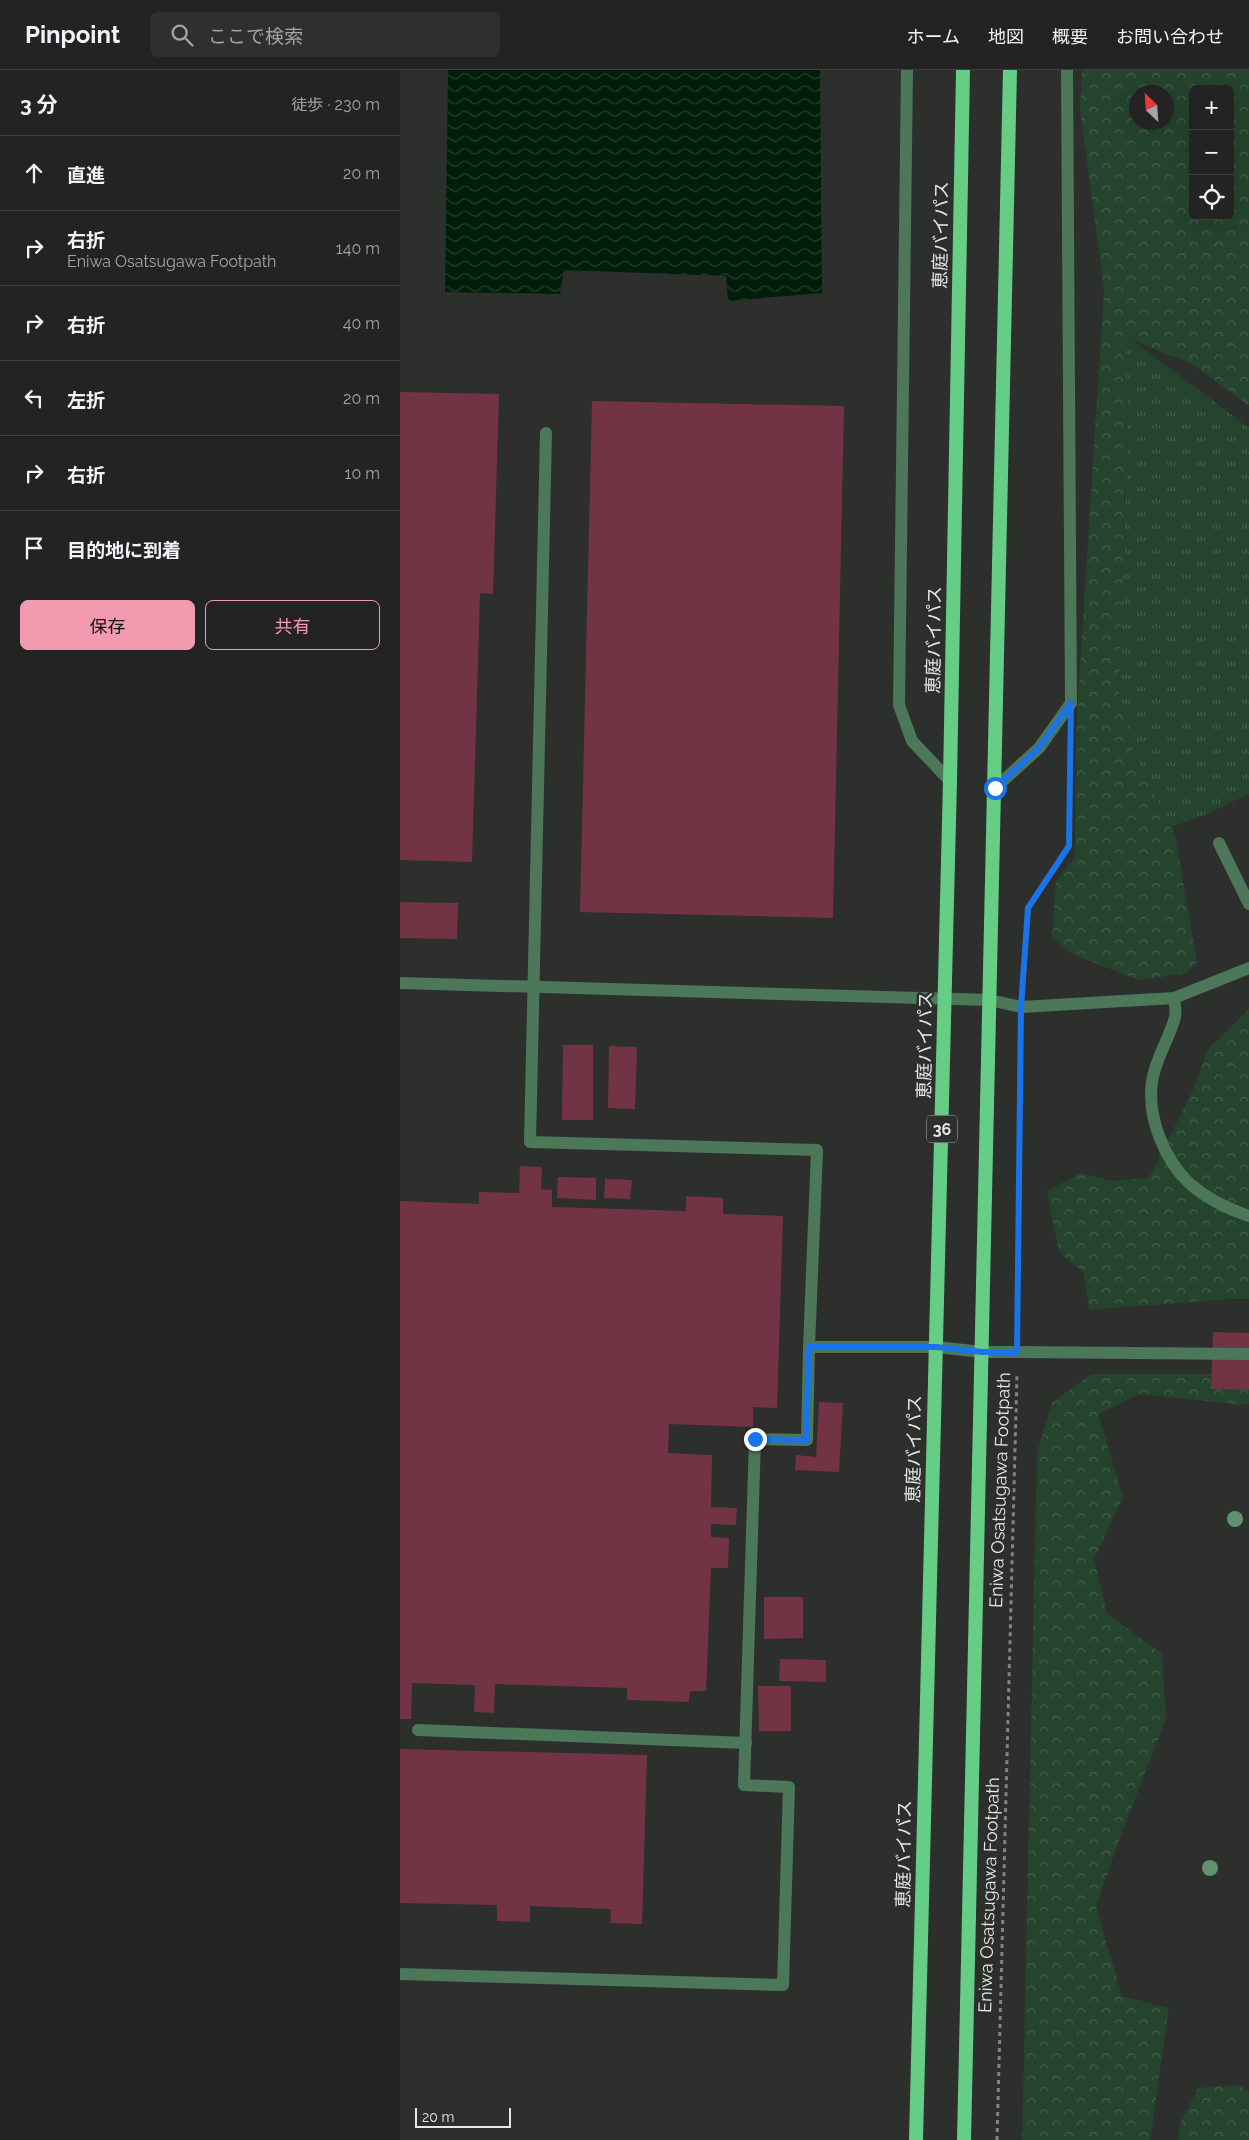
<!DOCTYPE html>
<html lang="ja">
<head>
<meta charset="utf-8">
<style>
	:root { --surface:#222322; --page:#2e2f2f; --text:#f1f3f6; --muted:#a2a4a5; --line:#3f4040; --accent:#f29ab0 }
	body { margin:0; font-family:Raleway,"Noto Sans JP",sans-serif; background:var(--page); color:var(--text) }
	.controls { position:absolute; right:15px; top:15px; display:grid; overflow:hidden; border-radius:8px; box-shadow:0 5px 20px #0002 }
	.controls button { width:45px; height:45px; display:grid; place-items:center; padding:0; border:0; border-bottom:1px solid var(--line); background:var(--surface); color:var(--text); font:25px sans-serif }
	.compass { position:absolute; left:729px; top:15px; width:45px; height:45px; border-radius:50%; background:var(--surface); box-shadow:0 5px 20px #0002; rotate:335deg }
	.scale { position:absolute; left:15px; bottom:12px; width:96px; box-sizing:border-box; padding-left:5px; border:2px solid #e6e7e6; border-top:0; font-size:14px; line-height:18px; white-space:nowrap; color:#e6e7e6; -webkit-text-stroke:4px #2d2f2d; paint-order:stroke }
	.stop { position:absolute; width:15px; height:15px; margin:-11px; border:4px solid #1a73e8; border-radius:50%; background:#fff }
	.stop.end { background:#1a73e8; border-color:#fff; box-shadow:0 1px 5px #0008 }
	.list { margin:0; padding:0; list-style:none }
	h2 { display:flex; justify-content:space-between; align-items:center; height:65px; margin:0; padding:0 20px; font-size:21px }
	h2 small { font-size:16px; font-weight:400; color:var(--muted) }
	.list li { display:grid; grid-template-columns:32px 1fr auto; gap:15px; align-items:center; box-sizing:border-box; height:75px; padding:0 20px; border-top:1px solid var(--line) }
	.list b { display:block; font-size:19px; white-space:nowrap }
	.list p { margin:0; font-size:16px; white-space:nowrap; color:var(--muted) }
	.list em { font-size:16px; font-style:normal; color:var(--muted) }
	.actions { display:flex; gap:10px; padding:15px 20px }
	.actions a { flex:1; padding:11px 0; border:1px solid var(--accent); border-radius:8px; text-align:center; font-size:18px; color:var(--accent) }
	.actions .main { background:var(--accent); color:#111 }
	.icon { flex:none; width:28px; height:28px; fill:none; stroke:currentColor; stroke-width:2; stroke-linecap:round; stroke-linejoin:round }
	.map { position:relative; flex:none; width:849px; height:2070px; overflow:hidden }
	header { display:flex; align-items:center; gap:30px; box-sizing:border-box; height:70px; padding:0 25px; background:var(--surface); border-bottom:1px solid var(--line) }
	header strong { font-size:24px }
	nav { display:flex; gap:28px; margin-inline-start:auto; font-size:18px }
	.search { width:350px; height:45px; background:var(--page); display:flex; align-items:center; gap:12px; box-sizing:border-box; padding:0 18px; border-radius:8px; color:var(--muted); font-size:19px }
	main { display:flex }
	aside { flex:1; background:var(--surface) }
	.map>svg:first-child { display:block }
	.grass { fill:url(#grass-tufts) }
	.forest { fill:url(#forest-crowns); fill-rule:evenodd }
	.water { fill:url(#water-waves) }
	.building { fill:#723345 }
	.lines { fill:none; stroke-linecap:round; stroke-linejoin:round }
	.path { stroke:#828382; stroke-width:3; stroke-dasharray:4 4; stroke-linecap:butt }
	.service { stroke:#4c7758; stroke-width:12 }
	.minor { stroke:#4c7758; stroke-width:12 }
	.trunk { stroke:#66cd86; stroke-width:14 }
	.tree { fill:#61926f }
	.route { stroke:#1a73e8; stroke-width:6 }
	.labels { text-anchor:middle; stroke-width:5; stroke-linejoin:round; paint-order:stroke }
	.shield { fill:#2d2f2d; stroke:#aeb0ae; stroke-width:1 }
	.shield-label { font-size:16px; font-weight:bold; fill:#e6e7e6 }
	.street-label { font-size:18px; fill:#e6e7e6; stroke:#2d2f2d }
</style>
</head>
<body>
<header>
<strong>Pinpoint</strong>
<div class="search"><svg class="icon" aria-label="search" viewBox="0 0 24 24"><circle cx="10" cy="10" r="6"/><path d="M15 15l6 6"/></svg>ここで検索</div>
<nav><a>ホーム</a><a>地図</a><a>概要</a><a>お問い合わせ</a></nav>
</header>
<main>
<aside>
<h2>3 分<small>徒歩 · 230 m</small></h2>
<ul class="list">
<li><svg class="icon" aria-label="ahead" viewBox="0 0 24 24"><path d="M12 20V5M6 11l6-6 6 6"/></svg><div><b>直進</b></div><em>20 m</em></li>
<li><svg class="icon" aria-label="right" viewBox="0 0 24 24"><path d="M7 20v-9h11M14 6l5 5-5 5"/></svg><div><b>右折</b><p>Eniwa Osatsugawa Footpath</p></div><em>140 m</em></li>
<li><svg class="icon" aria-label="right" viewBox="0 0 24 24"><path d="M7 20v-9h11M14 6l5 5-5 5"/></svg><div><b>右折</b></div><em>40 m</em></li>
<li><svg class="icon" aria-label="left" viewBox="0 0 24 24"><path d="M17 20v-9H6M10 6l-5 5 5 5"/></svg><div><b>左折</b></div><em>20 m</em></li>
<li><svg class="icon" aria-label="right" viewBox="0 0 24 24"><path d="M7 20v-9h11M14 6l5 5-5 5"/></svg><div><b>右折</b></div><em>10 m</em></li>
<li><svg class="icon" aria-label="arrive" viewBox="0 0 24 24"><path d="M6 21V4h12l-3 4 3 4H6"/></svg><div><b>目的地に到着</b></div></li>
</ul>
<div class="actions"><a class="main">保存</a><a>共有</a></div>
</aside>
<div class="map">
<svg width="849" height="2070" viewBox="0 0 849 2070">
	<defs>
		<pattern id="grass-tufts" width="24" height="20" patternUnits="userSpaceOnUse" patternTransform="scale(1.25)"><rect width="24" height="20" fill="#24442d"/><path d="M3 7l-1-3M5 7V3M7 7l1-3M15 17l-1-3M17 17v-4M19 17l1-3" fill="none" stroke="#445f4b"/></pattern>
		<pattern id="forest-crowns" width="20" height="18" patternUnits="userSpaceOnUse" patternTransform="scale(1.25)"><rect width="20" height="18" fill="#24442d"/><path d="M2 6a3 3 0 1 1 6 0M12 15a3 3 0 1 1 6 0" fill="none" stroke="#445f4b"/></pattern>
		<pattern id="water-waves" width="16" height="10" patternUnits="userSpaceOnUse" patternTransform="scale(1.25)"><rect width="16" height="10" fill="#001e0a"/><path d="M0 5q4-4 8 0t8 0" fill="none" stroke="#253f2e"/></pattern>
	</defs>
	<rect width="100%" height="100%" fill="#2d2f2d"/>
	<polygon class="grass" points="728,267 849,358 849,724 809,743 771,757 733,681 719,624 728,356 725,290"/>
	<g class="forest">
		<path d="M682 0H849V336L794 295 728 268 725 290 728 356 719 624 733 681 775 765 797 892 787 903 739 910 674 885 652 868 656 811 675 787 676 660 704 219 680 39ZM793 19H830V146H793ZM766 22V52H736V22Z"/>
		<polygon points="849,939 849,1229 829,1229 689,1240 684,1203 659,1182 647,1121 681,1103 711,1111 749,1108 794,1018 808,979"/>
		<polygon points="691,1304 849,1304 849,1333 843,1335 740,1324 698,1344 723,1427 694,1489 707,1543 762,1584 766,1649 719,1770 696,1837 722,1926 769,1938 750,2070 622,2070 637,1383 652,1333"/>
		<polygon points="840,2015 849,2024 849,2070 778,2070 781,2052 798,2018"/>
	</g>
	<polygon class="water" points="48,0 420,0 422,223 328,231 326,206 164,200 160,224 45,222"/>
	<g class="building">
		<polygon points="0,322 99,324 93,524 80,523 72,792 0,790"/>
		<polygon points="192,331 444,336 433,848 180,842"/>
		<polygon points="0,832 58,833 57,869 0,868"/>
		<polygon points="163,975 193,975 193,1050 162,1050"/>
		<polygon points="209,976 237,977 235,1039 208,1038"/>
		<polygon points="120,1096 142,1097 141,1119 152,1120 152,1137 286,1141 286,1126 323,1128 323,1144 383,1146 377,1338 353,1337 353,1357 269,1354 268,1383 312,1385 311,1437 337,1438 336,1455 311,1454 311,1467 329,1468 328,1498 311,1498 306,1621 290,1621 289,1632 227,1630 227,1618 95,1614 94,1643 74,1642 75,1615 12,1613 11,1649 0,1649 0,1131 79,1134 79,1122 119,1123"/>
		<polygon points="158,1107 196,1108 196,1130 157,1128"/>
		<polygon points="205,1109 232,1110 230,1129 204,1128"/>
		<polygon points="813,1262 849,1263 849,1320 811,1319"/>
		<polygon points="419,1332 443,1333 439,1402 395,1400 396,1385 416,1387"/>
		<polygon points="364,1527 403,1527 403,1568 364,1569"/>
		<polygon points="380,1589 426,1590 426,1612 379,1611"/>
		<polygon points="358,1616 391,1616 391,1661 359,1661"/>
		<polygon points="0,1679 247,1685 242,1854 210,1853 211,1839 130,1836 130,1852 97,1851 97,1835 0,1833"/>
	</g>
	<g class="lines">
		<g class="path">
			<polyline points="623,915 628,837 669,776 670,674"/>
			<polyline points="618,1260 621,958"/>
			<polyline points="597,2070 617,1303"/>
		</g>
		<g class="service">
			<polyline points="146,363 130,1072 417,1080 409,1277 536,1277 582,1282 617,1282 849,1284"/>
			<polyline points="819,773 849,834"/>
			<path d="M774 928C775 934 776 942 775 947 769 970 755 989 752 1012 747 1047 764 1089 789 1113 806 1128 828 1139 849 1146"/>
			<polyline points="590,930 621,937 774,928 849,898"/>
			<polyline points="18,1660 346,1673"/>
			<polyline points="0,1904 383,1915 389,1717 344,1715 355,1369 407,1370 409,1277"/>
		</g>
		<g class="minor">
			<polyline points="507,0 499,635 512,671 550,711"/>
			<polyline points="595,718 639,678 671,633 667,0"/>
			<polyline points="0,913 590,930"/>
		</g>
		<g class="trunk">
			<polyline points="516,2070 550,711 563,0"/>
			<polyline points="564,2070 610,0"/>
		</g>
	</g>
	<g class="tree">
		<circle cx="835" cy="1449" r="8"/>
		<circle cx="810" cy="1798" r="8"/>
	</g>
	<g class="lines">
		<polyline class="route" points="355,1369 406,1370 409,1277 536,1277 582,1282 617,1282 621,937 628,838 669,776 671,633 639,678 595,718"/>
	</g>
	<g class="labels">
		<rect class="shield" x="527" y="1045.5" width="30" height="27" rx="4"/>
		<g class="shield-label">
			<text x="542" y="1065">36</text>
		</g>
		<g class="street-label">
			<text transform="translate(541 165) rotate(-89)" y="6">恵庭バイパス</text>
			<text transform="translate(534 570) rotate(-89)" y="6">恵庭バイパス</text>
			<text transform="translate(525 975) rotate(-89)" y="6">恵庭バイパス</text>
			<text transform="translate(514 1379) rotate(-89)" y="6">恵庭バイパス</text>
			<text transform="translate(600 1420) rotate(-88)" y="6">Eniwa Osatsugawa Footpath</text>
			<text transform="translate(504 1784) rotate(-89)" y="6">恵庭バイパス</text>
			<text transform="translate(589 1825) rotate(-88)" y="6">Eniwa Osatsugawa Footpath</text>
		</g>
	</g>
</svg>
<div class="controls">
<button>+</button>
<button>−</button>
<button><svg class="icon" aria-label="locate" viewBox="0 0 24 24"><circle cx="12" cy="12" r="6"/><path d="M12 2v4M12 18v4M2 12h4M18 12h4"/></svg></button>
</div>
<svg class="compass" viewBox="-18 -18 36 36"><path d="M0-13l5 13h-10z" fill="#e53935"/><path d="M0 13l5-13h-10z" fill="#a2a4a5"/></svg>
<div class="scale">20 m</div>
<div class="stop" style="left:595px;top:718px"></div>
<div class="stop end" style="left:355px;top:1369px"></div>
</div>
</main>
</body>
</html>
